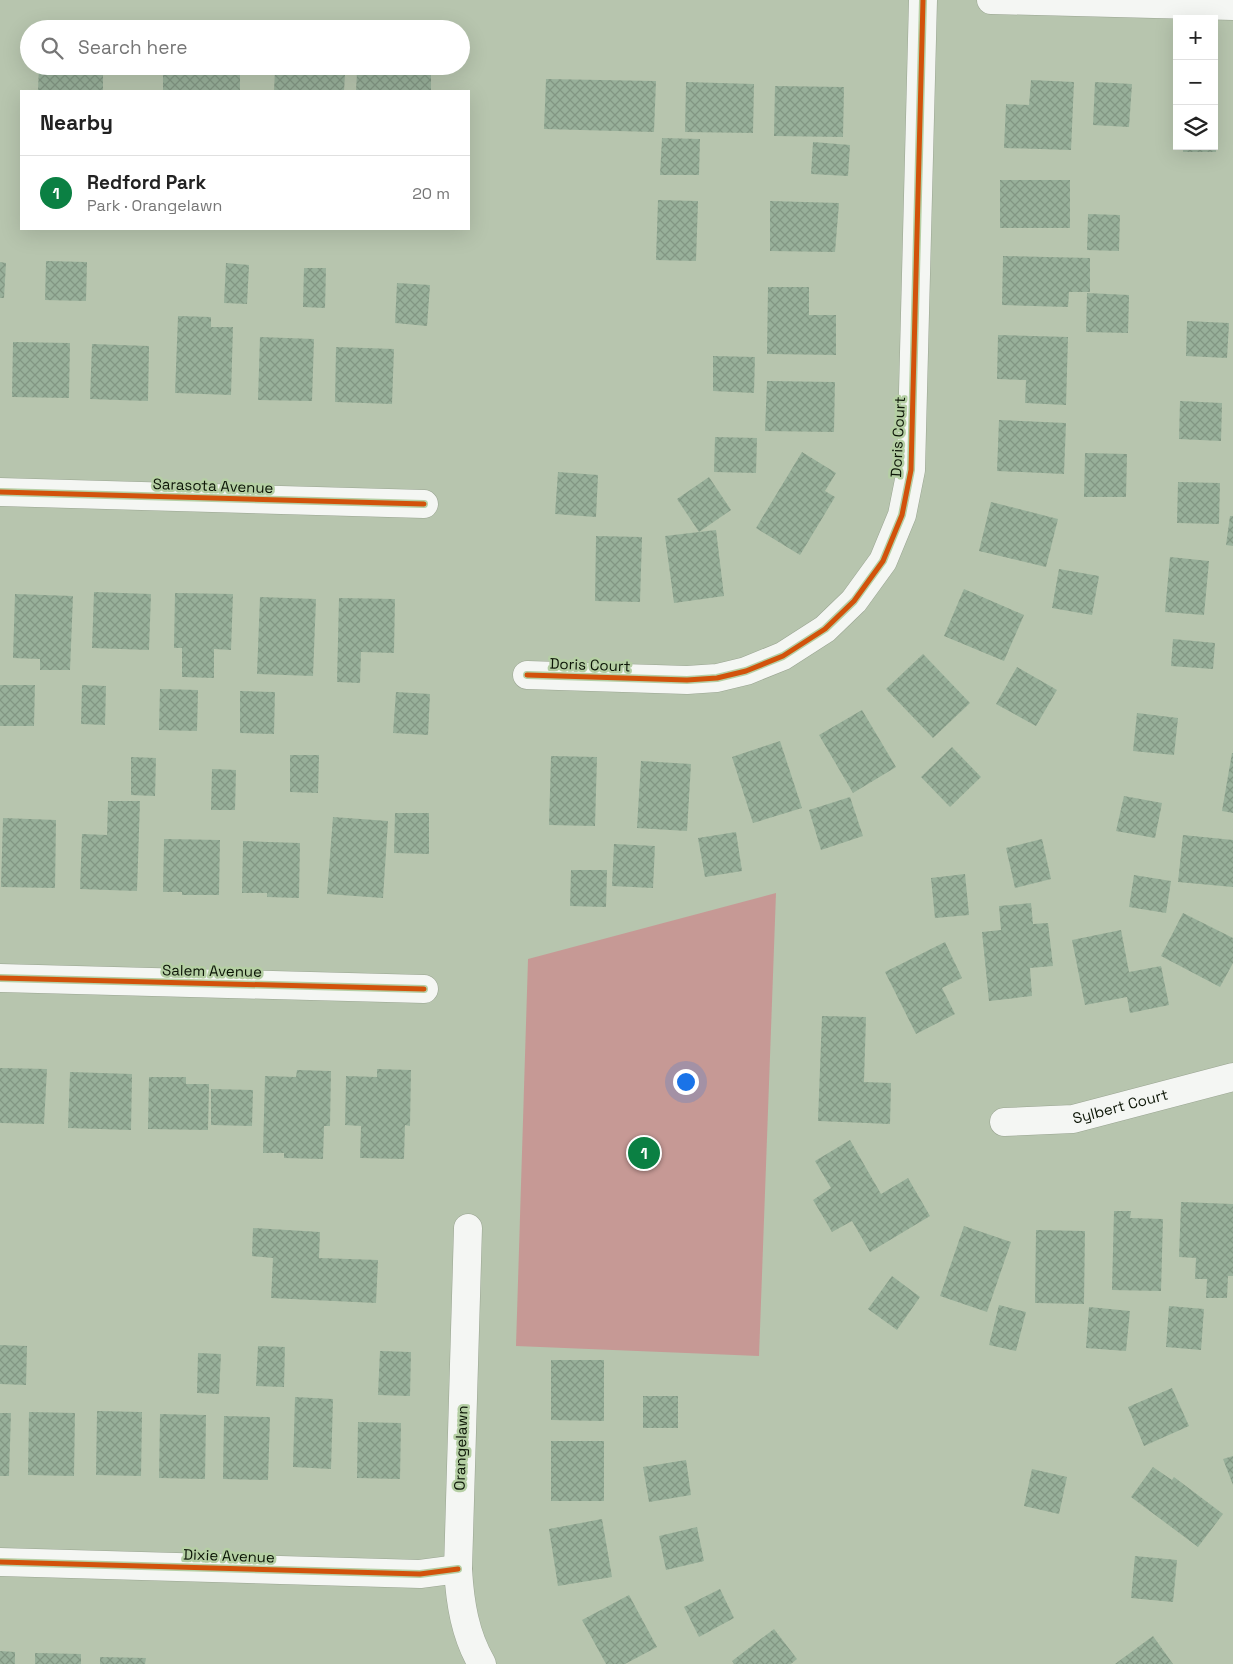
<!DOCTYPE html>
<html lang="en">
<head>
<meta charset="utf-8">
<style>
	:root { --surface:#fff; --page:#f6f6f6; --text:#222; --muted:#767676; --line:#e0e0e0; --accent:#0b8043 }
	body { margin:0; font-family:"Space Grotesk",sans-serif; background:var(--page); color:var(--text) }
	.controls { position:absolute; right:15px; top:15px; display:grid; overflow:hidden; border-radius:0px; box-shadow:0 5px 20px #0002 }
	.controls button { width:45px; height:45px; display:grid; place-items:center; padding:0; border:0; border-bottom:1px solid var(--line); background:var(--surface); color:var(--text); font:25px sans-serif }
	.you { position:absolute; left:685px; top:1081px; width:18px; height:18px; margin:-12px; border:4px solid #fff; border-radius:50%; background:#1a73e8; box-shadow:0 0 0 8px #1a73e833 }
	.badge { display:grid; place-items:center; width:32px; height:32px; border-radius:50%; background:var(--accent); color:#fff; font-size:16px; font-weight:700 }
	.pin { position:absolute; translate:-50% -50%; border:2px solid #fff; box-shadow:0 1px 5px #0006 }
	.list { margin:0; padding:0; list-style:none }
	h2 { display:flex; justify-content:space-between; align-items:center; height:65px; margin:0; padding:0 20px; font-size:21px }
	h2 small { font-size:16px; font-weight:400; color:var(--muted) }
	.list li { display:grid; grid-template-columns:32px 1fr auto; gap:15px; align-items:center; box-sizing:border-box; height:75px; padding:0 20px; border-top:1px solid var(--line) }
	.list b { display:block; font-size:19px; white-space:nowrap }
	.list p { margin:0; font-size:16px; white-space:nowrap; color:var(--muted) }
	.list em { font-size:16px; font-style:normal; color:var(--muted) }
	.icon { flex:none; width:28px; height:28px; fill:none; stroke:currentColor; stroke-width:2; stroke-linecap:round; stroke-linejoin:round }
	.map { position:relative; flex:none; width:1233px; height:1664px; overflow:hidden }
	.search { position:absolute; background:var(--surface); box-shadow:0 5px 20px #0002; left:20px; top:20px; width:450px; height:55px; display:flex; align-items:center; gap:12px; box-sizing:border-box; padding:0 18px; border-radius:28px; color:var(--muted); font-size:19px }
	.panel { position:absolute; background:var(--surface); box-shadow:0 5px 20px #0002; left:20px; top:90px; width:450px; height:140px; border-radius:0px }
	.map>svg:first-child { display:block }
	.green { fill:#c69995 }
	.building { fill:url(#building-cross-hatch) }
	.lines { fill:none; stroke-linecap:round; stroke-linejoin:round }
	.minor-casing { stroke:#99a491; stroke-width:29 }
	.minor { stroke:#f4f6f3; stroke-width:28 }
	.cycleway-casing { stroke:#b5cfa4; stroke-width:8 }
	.cycleway { stroke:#d2520b; stroke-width:5 }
	.labels { text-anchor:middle; stroke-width:5; stroke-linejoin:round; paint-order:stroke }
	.street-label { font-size:15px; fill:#0c1506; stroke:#b5cfa4 }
</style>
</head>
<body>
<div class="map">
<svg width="1233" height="1664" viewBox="0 0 1233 1664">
	<defs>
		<pattern id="building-cross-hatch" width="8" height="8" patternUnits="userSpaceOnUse" patternTransform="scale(1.25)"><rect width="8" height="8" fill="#98b09a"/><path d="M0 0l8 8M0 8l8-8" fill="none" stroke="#829683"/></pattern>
	</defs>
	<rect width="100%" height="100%" fill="#b7c5ae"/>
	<polygon class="green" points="776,893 759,1356 516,1346 528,959"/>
	<g class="building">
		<polygon points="39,66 103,66 103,91 38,91"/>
		<polygon points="275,70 345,75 344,91 274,91"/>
		<polygon points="163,71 240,73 240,91 163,91"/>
		<polygon points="357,72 431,74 431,91 356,91"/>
		<polygon points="546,79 656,81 654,132 544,129"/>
		<polygon points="1031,80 1074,82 1071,150 1004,148 1006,104 1029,105"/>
		<polygon points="686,82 754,84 753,133 685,132"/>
		<polygon points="1095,82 1132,84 1129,127 1093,125"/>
		<polygon points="775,86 844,87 843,137 774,136"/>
		<polygon points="662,138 700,139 699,175 660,175"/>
		<polygon points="813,142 850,145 848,176 811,174"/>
		<rect x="1183" y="146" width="33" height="6"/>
		<rect x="1000" y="180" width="70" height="48"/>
		<polygon points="658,200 698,201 696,261 656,260"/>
		<polygon points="770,201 839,203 835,252 770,251"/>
		<polygon points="1088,214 1120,215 1119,251 1087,250"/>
		<polygon points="1003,256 1090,258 1090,292 1069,292 1068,307 1002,305"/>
		<polygon points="46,261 87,262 86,301 45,300"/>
		<polygon points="0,262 6,263 4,298 0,298"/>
		<polygon points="226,263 249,265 247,304 224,303"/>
		<polygon points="304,268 326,268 325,308 303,307"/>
		<polygon points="397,283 430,285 427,326 395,323"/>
		<polygon points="768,287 809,287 809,315 836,315 836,355 767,354"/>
		<polygon points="1087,293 1129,295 1128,333 1086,332"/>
		<polygon points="178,316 211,317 211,327 233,327 231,395 175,393"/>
		<polygon points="1187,321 1229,323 1227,358 1186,356"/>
		<polygon points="998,335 1068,337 1066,405 1025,403 1026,380 997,379"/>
		<polygon points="260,337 314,339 312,401 258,400"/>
		<polygon points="13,342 70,343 69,398 12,397"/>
		<polygon points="92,344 149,346 148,401 90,399"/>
		<polygon points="336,347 394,349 392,404 335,402"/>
		<polygon points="713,356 755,357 754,393 713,391"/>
		<polygon points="767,381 835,382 834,432 765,431"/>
		<polygon points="1180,401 1222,403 1221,441 1179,439"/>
		<polygon points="999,420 1066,423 1064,474 997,471"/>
		<polygon points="715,437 757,438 756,473 714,472"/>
		<polygon points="802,452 836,473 825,491 835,497 800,555 756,528"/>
		<polygon points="1085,453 1127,454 1126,497 1084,497"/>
		<polygon points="558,472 598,475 596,517 555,514"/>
		<polygon points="709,477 731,510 699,532 677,499"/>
		<polygon points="1178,482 1220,483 1219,524 1177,523"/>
		<polygon points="991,502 1058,519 1046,567 979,551"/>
		<polygon points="1230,516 1233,516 1233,546 1226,545"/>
		<polygon points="716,530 724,596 674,603 665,536"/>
		<polygon points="596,536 642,537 640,602 595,601"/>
		<polygon points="1170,557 1209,561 1204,615 1165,612"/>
		<polygon points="1059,569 1099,576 1092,615 1052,608"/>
		<polygon points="964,589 1024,615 1004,661 944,636"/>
		<polygon points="94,592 151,594 149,650 92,648"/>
		<polygon points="175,593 233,594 231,650 214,649 214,678 182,677 182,648 174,648"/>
		<polygon points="15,594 73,596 70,670 40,670 40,659 13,658"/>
		<polygon points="260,597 316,599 313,676 257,674"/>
		<polygon points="339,598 395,599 394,653 361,652 360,683 337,682"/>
		<polygon points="1173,639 1215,643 1213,669 1171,666"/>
		<polygon points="923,654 970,703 933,738 886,689"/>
		<polygon points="1017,667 1057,690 1036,726 996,704"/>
		<polygon points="0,685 35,685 34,726 0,726"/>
		<polygon points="82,685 106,686 105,725 81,724"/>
		<polygon points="160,689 198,690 197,731 159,730"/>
		<polygon points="240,691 275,692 274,734 240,733"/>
		<polygon points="396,692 430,694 428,735 393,733"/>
		<polygon points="862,710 896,767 853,793 819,735"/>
		<polygon points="1137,713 1178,718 1174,755 1133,751"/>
		<polygon points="780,741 802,808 753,823 732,757"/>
		<polygon points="952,747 981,777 950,807 921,777"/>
		<polygon points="1232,753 1233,753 1233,813 1222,811"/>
		<polygon points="290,755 319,755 318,793 290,792"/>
		<polygon points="551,756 597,757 595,826 549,825"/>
		<polygon points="131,757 156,758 155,796 131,795"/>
		<polygon points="641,761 691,764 687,831 637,828"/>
		<polygon points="212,769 236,770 235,810 211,810"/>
		<polygon points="1124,796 1162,803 1155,838 1116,831"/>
		<polygon points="850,797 863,836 821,850 809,810"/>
		<polygon points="108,801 140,801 137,891 80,889 82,834 107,835"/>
		<polygon points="395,813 429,813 429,854 394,853"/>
		<polygon points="333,817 388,821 383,898 327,894"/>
		<polygon points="3,818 56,820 55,888 1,887"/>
		<polygon points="736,832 742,871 705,877 698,838"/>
		<polygon points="1183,835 1233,840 1233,887 1178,882"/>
		<polygon points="164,839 220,840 219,895 182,895 182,892 163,892"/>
		<polygon points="1042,839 1051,879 1015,888 1006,848"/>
		<polygon points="243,841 300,843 299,898 267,897 267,893 242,893"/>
		<polygon points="614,844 655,846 653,888 612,886"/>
		<polygon points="571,870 607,870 606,907 570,906"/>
		<polygon points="965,874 969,915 935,918 931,878"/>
		<polygon points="1134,875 1171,881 1166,913 1129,907"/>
		<polygon points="1031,903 1033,924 1048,923 1053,966 1030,968 1032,996 989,1001 982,932 1001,930 999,906"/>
		<polygon points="1183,913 1233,938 1233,963 1220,987 1161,956"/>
		<polygon points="1121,930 1129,972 1161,966 1169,1005 1130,1013 1127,997 1085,1005 1072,940"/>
		<polygon points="945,942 962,978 942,988 955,1014 916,1034 885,972"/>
		<polygon points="822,1016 866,1017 864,1082 891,1083 890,1124 818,1121"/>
		<polygon points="0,1068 47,1069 44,1124 0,1123"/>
		<polygon points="377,1069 411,1070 410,1126 405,1125 404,1159 360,1158 361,1126 345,1125 346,1076 377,1077"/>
		<polygon points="297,1070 331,1071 330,1126 324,1126 323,1159 284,1158 284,1153 263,1153 265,1076 296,1077"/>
		<polygon points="70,1072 132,1074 131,1130 68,1128"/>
		<polygon points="149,1077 186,1077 186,1084 209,1084 208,1130 148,1129"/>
		<polygon points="211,1089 253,1090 252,1126 211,1125"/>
		<polygon points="850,1140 881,1194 908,1178 930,1216 870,1252 852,1221 832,1232 813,1200 831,1188 815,1161"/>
		<polygon points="1181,1202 1233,1204 1233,1276 1228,1276 1227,1298 1206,1298 1207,1279 1195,1279 1196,1258 1179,1257"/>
		<polygon points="1114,1211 1131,1211 1130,1218 1163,1219 1161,1291 1112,1290"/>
		<polygon points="964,1226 1011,1242 987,1312 940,1296"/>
		<polygon points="253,1228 320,1232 319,1258 378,1260 376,1303 271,1298 273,1258 252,1256"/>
		<polygon points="1036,1230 1085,1231 1084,1304 1035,1303"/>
		<polygon points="892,1276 920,1297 897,1330 868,1309"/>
		<polygon points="999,1305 1026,1312 1016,1351 989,1345"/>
		<polygon points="1169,1306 1204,1309 1201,1350 1166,1347"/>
		<polygon points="1089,1307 1130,1311 1126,1351 1086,1348"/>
		<polygon points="0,1345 27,1346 26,1385 0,1384"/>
		<polygon points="258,1346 285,1347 284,1387 256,1386"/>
		<polygon points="380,1351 411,1352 410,1396 378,1395"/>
		<polygon points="198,1353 221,1354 219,1394 197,1393"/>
		<polygon points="551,1360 604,1360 604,1421 551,1420"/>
		<polygon points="1172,1388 1189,1426 1144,1446 1128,1407"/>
		<rect x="643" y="1396" width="35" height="32"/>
		<polygon points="295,1397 333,1399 331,1469 293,1467"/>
		<polygon points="97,1411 142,1412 141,1476 96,1475"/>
		<polygon points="29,1412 75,1413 74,1476 28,1475"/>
		<polygon points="0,1413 11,1413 9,1476 0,1476"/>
		<polygon points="160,1414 206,1415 205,1479 159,1478"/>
		<polygon points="224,1416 270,1417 268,1480 223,1479"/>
		<polygon points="358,1422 401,1423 400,1479 357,1478"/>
		<rect x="551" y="1441" width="53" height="60"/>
		<polygon points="1233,1456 1233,1485 1223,1459"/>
		<polygon points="686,1460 691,1495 649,1502 643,1467"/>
		<polygon points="1153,1467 1172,1480 1174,1477 1223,1514 1198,1547 1131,1497"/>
		<polygon points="1032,1469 1067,1477 1059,1514 1024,1506"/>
		<polygon points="602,1519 612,1577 558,1586 549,1529"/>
		<polygon points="697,1527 704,1561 666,1570 659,1536"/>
		<polygon points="1135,1556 1177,1560 1173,1602 1131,1598"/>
		<polygon points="720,1589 734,1618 699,1637 684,1607"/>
		<polygon points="629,1595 657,1647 625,1664 606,1664 582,1620"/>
		<polygon points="774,1629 797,1659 791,1664 734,1664 732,1661"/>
		<polygon points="1153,1636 1173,1664 1115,1664"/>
		<polygon points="0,1651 15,1652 15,1664 0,1664"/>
		<polygon points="35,1653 81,1654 81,1664 35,1664"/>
		<polygon points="100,1657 146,1658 145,1664 100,1664"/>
	</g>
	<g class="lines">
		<defs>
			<g id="minor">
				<polyline points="991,0 1233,6"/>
				<polyline points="0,492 424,504"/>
				<polyline points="527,675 687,680 717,678 746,671 783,656 825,629 854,601 883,561 902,515 911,470 923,0"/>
				<polyline points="0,978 424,989"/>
				<path id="s1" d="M1004 1122 1073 1119 1233 1077"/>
				<path d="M468 1228 458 1569C460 1603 465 1635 482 1664"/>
				<polyline points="0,1562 420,1574 458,1569"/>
			</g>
		</defs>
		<use href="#minor" class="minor-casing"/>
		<use href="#minor" class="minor"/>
		<defs>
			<g id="cycleway">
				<polyline points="0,492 424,504"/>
				<polyline points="527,675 687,680 717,678 746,671 783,656 825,629 854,601 883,561 902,515 911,470 923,0"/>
				<polyline points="0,978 424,989"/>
				<polyline points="0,1562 420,1574 458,1569"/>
			</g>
		</defs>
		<use href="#cycleway" class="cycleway-casing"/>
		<use href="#cycleway" class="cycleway"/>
	</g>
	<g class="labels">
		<g class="street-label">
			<text transform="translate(898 437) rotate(-87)" y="5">Doris Court</text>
			<text transform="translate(213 486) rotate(2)" y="5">Sarasota Avenue</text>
			<text transform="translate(590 665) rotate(2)" y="5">Doris Court</text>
			<text transform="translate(212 971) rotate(1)" y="5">Salem Avenue</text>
			<text dy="5" stroke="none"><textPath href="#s1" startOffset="118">Sylbert Court</textPath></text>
			<text transform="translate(461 1448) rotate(-88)" y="5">Orangelawn</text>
			<text transform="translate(229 1556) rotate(2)" y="5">Dixie Avenue</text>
		</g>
	</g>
</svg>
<div class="controls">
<button>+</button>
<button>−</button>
<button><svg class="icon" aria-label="layers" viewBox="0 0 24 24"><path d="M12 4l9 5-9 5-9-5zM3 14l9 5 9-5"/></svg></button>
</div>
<div class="you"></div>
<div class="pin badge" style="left:644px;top:1153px">1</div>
<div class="search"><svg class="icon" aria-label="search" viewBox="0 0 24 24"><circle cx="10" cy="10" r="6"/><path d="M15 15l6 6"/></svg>Search here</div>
<section class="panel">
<h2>Nearby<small></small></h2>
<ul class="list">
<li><span class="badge">1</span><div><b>Redford Park</b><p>Park · Orangelawn</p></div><em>20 m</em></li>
</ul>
</section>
</div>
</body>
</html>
